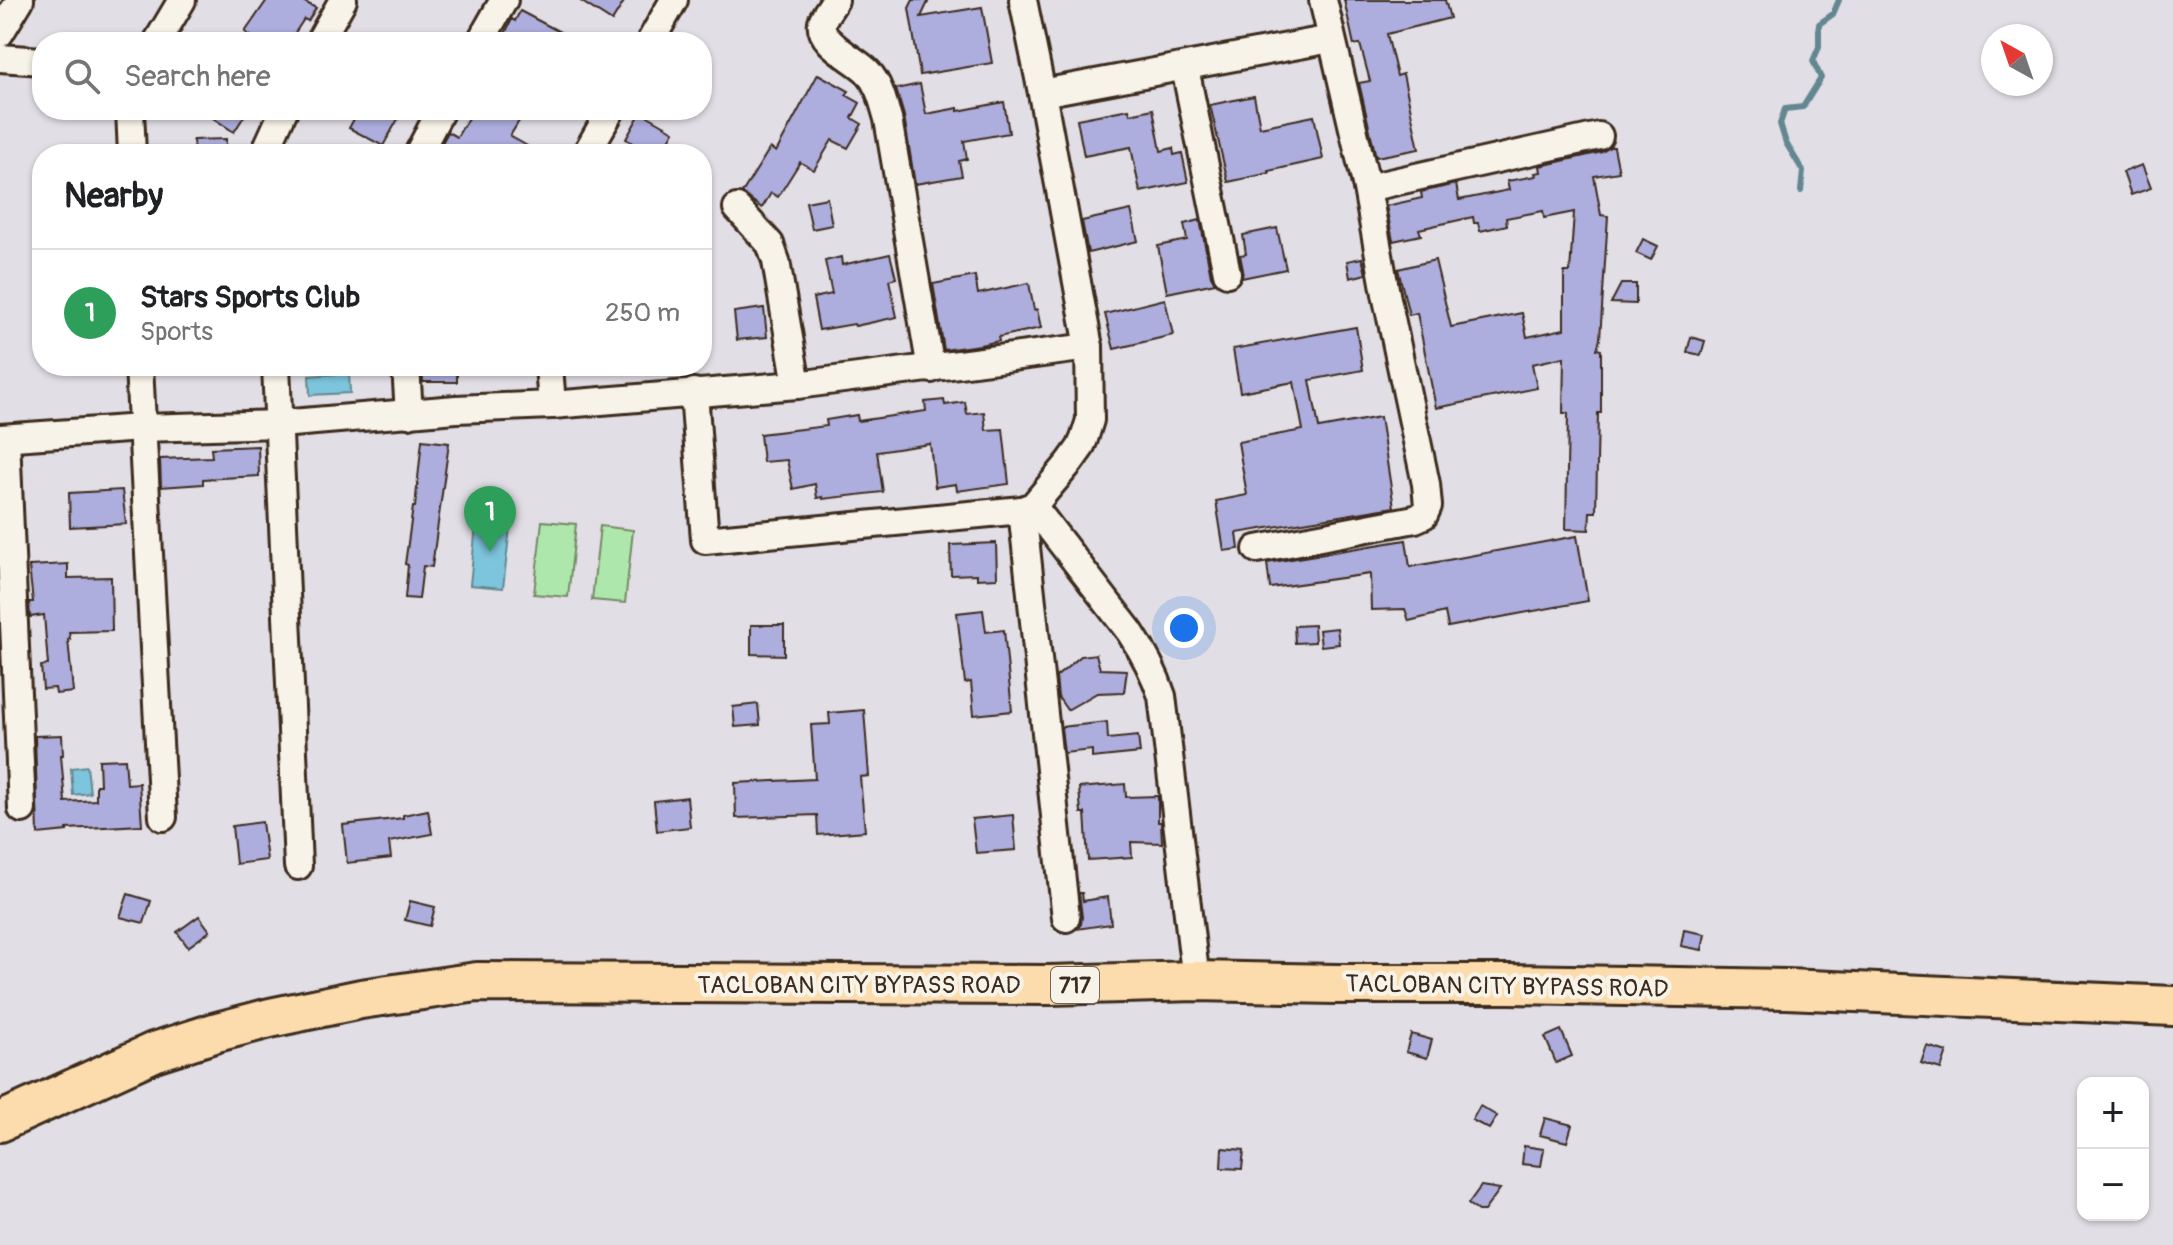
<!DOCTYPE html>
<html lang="en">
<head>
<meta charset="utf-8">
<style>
	:root { --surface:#fff; --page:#f6f6f6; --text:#202124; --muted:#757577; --line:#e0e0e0; --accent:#1f6fb2 }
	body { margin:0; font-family:Pangolin,sans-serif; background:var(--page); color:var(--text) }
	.controls { position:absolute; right:24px; bottom:24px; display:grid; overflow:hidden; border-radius:16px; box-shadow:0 2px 6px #0004 }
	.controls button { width:72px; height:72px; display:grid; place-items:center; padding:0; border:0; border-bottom:2px solid var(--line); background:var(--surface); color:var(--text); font:40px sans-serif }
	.compass { position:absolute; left:1981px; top:24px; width:72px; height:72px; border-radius:50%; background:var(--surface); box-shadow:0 2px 6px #0004; rotate:320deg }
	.you { position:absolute; left:1184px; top:628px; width:28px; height:28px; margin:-20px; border:6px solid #fff; border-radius:50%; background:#1a73e8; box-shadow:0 0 0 12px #1a73e833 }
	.badge { display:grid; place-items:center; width:52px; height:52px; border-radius:50%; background:var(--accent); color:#fff; font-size:26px; font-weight:700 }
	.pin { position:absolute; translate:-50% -66px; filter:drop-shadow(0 2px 4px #0008) }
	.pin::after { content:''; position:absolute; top:42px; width:28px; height:24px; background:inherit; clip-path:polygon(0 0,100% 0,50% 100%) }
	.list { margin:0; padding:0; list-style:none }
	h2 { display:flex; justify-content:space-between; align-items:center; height:104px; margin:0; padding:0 32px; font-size:34px }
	h2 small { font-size:26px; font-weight:400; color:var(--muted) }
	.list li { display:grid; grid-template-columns:52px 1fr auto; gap:24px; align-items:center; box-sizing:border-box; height:128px; padding:0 32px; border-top:2px solid var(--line) }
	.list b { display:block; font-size:30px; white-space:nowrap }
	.list p { margin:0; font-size:26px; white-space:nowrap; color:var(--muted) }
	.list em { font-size:26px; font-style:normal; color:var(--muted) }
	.icon { flex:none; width:44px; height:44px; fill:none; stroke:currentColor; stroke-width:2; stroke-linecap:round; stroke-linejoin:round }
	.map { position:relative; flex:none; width:2173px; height:1245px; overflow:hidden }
	.search { position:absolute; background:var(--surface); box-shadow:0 2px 6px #0004; left:32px; top:32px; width:680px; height:88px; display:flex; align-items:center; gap:20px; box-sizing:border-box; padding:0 28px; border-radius:32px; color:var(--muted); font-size:30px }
	.panel { position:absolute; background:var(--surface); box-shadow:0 2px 6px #0004; left:32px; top:144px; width:680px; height:232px; border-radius:32px }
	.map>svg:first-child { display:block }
	.green { fill:#aee7ac; stroke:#748865; stroke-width:2 }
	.water { fill:#7dc5dd; stroke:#638791; stroke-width:2 }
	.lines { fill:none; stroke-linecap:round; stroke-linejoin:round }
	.stream { stroke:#638791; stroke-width:6 }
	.building { fill:#adadde; stroke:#3b2a1e; stroke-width:2 }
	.minor-casing { stroke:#3b2a1e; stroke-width:32 }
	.highway-casing { stroke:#3b2a1e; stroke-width:44 }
	.minor { stroke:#f7f3e8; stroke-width:26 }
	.highway { stroke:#fcdcac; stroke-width:38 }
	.labels { text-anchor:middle; stroke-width:8; stroke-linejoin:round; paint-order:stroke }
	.shield { fill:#f7f3e8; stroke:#73665b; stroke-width:2 }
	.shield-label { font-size:22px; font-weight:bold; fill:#3b2a1e }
	.street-label { font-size:24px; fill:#3b2a1e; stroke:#f7f3e8 }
</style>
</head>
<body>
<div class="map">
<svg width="2173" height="1245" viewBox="0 0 2173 1245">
	<rect width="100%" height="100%" fill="#e1dee5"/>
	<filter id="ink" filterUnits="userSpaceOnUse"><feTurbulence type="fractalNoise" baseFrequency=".0125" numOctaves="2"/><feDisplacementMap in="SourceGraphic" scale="16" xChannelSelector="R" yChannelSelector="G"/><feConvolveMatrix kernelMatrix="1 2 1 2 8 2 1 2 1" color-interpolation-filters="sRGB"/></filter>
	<g filter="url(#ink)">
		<g class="green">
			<polygon points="542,521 576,524 568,597 534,594"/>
			<polygon points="600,526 633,530 625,603 592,600"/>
		</g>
		<g class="water">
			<polygon points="349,373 350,393 310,395 309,376"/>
			<circle cx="491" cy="501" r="10"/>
			<polygon points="477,515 511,519 503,588 470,585"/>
			<polygon points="87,766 90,793 73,795 71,768"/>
		</g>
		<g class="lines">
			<polyline class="stream" points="1801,191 1803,171 1786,143 1780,124 1785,109 1803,107 1821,78 1813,61 1819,47 1819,24 1833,14 1839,0"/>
		</g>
		<g class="building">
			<polygon points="267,0 301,0 316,8 308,21 304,19 289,42 260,42 245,32"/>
			<polygon points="579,0 625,0 612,21"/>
			<polygon points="913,0 929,0 921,17 982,7 992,63 920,75 909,8"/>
			<polygon points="1344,0 1445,0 1450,18 1387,34 1397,76 1403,74 1419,149 1376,157 1359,83 1370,81 1360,44 1354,45"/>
			<polygon points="520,11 579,42 501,42 512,19 515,21"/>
			<polygon points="818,74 849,91 846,95 860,103 852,118 862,124 848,148 832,140 814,170 800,162 778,197 771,193 762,208 742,193 770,148 776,152"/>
			<polygon points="920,84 926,114 958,108 958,111 1004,102 1009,133 964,141 967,159 959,161 962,176 915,184 904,116 896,89"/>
			<polygon points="1254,96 1260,127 1314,116 1323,159 1269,171 1270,173 1228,182 1210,105"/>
			<polygon points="1129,109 1130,114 1153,109 1161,151 1173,148 1174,155 1182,153 1188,182 1140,192 1131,147 1084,156 1077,119"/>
			<polygon points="201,110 248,110 234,132"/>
			<polygon points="359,110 403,110 383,146 349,128"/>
			<polygon points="473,110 512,110 522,116 510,136 541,154 436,154 448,132 457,137"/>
			<polygon points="641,112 674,131 661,154 652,154 626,139"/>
			<polygon points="226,139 226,154 194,154 193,140"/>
			<polygon points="1610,147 1614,147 1619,172 1594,176 1601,215 1608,216 1600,339 1597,349 1601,350 1601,413 1598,413 1596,512 1590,512 1589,530 1566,529 1568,413 1563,413 1564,357 1532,364 1537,388 1436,408 1417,313 1409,315 1398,269 1435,260 1451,327 1522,313 1527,337 1564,329 1564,272 1570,272 1574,212 1544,218 1543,211 1506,218 1507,225 1480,231 1478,223 1474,223 1473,217 1419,229 1421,235 1393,241 1386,206 1422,198 1421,192 1456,184 1459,200 1509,190 1507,181 1536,176 1535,173 1541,172 1540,166 1602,152"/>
			<polygon points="2142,165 2151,188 2131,195 2123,172"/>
			<polygon points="827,198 832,225 812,229 806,202"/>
			<polygon points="1131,210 1138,241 1088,253 1082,221"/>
			<polygon points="1200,220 1211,276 1215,283 1167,293 1158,246 1187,240 1184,224"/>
			<polygon points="1277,228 1286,269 1242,278 1243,270 1240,255 1246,254 1243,235"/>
			<polygon points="1643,239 1658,246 1651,260 1636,253"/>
			<polygon points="890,254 896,278 889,280 897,317 855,326 854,324 819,330 813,298 832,294 825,261 841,257 842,265"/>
			<polygon points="1362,258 1366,274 1350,278 1347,261"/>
			<polygon points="975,276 978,294 1029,283 1034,310 1037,309 1041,328 998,337 999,341 980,345 944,350 933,284"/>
			<polygon points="1621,284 1636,284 1636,304 1611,303"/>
			<polygon points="1165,299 1173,335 1114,349 1105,314"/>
			<polygon points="764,308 767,337 737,340 734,312"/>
			<polygon points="1356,327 1363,370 1310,380 1319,428 1380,417 1394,507 1237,533 1239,549 1224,551 1216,501 1247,495 1238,442 1303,430 1294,382 1240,392 1233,349"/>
			<polygon points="1691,337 1705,341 1701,355 1687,352"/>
			<polygon points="422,366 457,366 457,382 423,382"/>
			<polygon points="944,400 945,405 965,402 967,414 984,412 986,430 1003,429 1009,484 957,491 956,484 935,487 930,444 877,452 883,492 823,499 823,497 817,498 815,484 793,489 787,460 763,462 760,434 827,426 826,420 857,415 858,421 926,411 925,402"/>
			<polygon points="422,440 449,443 432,567 423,566 419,599 405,598 408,565 405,564 413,507 415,507"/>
			<polygon points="258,446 259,476 203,479 203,484 161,487 160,459 212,457 211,448"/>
			<polygon points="122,490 126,524 70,527 69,493"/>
			<polygon points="1577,536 1588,601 1448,627 1445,612 1409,621 1405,609 1371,610 1370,574 1270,588 1267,563 1406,540 1410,567"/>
			<polygon points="996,543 997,578 977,579 977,574 951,575 950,545"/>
			<polygon points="68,564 68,578 111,577 112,631 69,632 70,639 68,639 73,692 56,694 55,688 43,689 41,666 48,665 44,615 30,617 29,602 33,602 29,566"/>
			<polygon points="983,610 986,632 1004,630 1012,711 974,715 971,682 965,683 957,613"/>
			<polygon points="751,625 784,625 784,655 751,654"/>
			<polygon points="1314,625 1315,642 1295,643 1294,626"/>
			<polygon points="1337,628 1339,644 1321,646 1319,630"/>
			<polygon points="1096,654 1100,669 1127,670 1124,692 1097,693 1067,710 1058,697 1056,677 1081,656"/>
			<polygon points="758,704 760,725 735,727 733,707"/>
			<polygon points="864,710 869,776 860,777 865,831 818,835 817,815 736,818 735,783 815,779 811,725 830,724 829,713"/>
			<polygon points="1107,722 1108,739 1138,736 1140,753 1092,758 1092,750 1064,753 1061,727"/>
			<polygon points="62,735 63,755 61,755 65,802 96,800 96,785 100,785 99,760 125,759 127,784 139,783 142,825 67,829 67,831 38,834 35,736"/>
			<polygon points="1125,784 1126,797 1158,796 1158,822 1161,822 1162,843 1131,842 1132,857 1088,860 1085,813 1081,813 1079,788"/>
			<polygon points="687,797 690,827 657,831 654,801"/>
			<polygon points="428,810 432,834 389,842 391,858 347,863 343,825 403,818 403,815"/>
			<polygon points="1013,815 1016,850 976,853 972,819"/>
			<polygon points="262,822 267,860 236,864 232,826"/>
			<polygon points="1079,893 1082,893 1083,901 1108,897 1111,924 1077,929 1081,924 1082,917"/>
			<polygon points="128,894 151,901 144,923 120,917"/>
			<polygon points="410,901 435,907 430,926 405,920"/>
			<polygon points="199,916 210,931 188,947 177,932"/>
			<polygon points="1684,930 1705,934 1702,950 1681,946"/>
			<polygon points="1561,1030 1572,1056 1556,1063 1545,1037"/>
			<polygon points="1411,1034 1432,1040 1427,1058 1406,1052"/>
			<polygon points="1927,1046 1947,1052 1941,1069 1921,1063"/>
			<polygon points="1480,1106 1497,1116 1489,1129 1472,1120"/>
			<polygon points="1545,1118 1572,1125 1567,1142 1540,1135"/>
			<polygon points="1524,1146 1544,1149 1541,1166 1522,1164"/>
			<polygon points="1222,1148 1244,1150 1242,1169 1221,1168"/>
			<polygon points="1481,1186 1500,1189 1484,1211 1478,1211 1468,1204"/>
		</g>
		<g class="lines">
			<defs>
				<g id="minor">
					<path d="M835 0C832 6 824 15 822 22 818 43 856 59 868 72 880 86 883 102 888 119L931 369"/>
					<polyline points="1023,0 1042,93"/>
					<polyline points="0,33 20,0"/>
					<polyline points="157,42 182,0"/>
					<polyline points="319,42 343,0"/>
					<polyline points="480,42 504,0"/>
					<polyline points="650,42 674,0"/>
					<polyline points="0,58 42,61"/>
					<polyline points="1185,68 1227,273"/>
					<polyline points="130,110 132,154"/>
					<polyline points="264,154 284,110"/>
					<polyline points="418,154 441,110"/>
					<polyline points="586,154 611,110"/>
					<polyline points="1367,188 1599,136"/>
					<polyline points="737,208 770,244 776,261 797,385"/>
					<polyline points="139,366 163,817"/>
					<polyline points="276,366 298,866"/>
					<polyline points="406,366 409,414"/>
					<polyline points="549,366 552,405"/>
					<polyline points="694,392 705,540 1022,510 1033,506 1070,462 1080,448 1084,439 1090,420 1089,347"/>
					<polyline points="0,438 141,428 280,424 456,409 552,405 797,385 1089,347 1042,93 1331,39"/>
					<polyline points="6,438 22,809"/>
					<path d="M1033 506 1130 632C1144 653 1154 672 1162 696L1196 981"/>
					<polyline points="1022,510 1066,918"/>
					<polyline points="1257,549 1415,519 1424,515 1428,506 1426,484 1386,294 1367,188 1323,0"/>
				</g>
				<polyline id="highway" points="0,1122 154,1052 217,1032 270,1018 361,999 477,982 1049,985 1196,981 1336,984 1510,984 1787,989 2173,1006"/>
			</defs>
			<use href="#minor" class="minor-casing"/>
			<use href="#highway" class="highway-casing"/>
			<use href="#minor" class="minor"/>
			<use href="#highway" class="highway"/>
		</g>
	</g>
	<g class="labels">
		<rect class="shield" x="1051" y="967" width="48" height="36" rx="6"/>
		<g class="shield-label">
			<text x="1075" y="993">717</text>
		</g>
		<g class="street-label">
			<text x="859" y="993">TACLOBAN CITY BYPASS ROAD</text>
			<text transform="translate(1507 986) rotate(1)" y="8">TACLOBAN CITY BYPASS ROAD</text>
		</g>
	</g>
</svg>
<div class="controls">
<button>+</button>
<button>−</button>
</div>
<svg class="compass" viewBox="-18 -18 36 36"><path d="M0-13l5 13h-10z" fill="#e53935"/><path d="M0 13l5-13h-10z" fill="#757577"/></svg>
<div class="you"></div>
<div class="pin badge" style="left:490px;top:552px;background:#2e9e5b">1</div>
<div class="search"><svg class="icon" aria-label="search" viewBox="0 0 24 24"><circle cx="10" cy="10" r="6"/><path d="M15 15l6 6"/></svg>Search here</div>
<section class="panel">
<h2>Nearby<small></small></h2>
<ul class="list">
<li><span class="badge" style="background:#2e9e5b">1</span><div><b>Stars Sports Club</b><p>Sports</p></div><em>250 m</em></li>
</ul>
</section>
</div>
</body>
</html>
